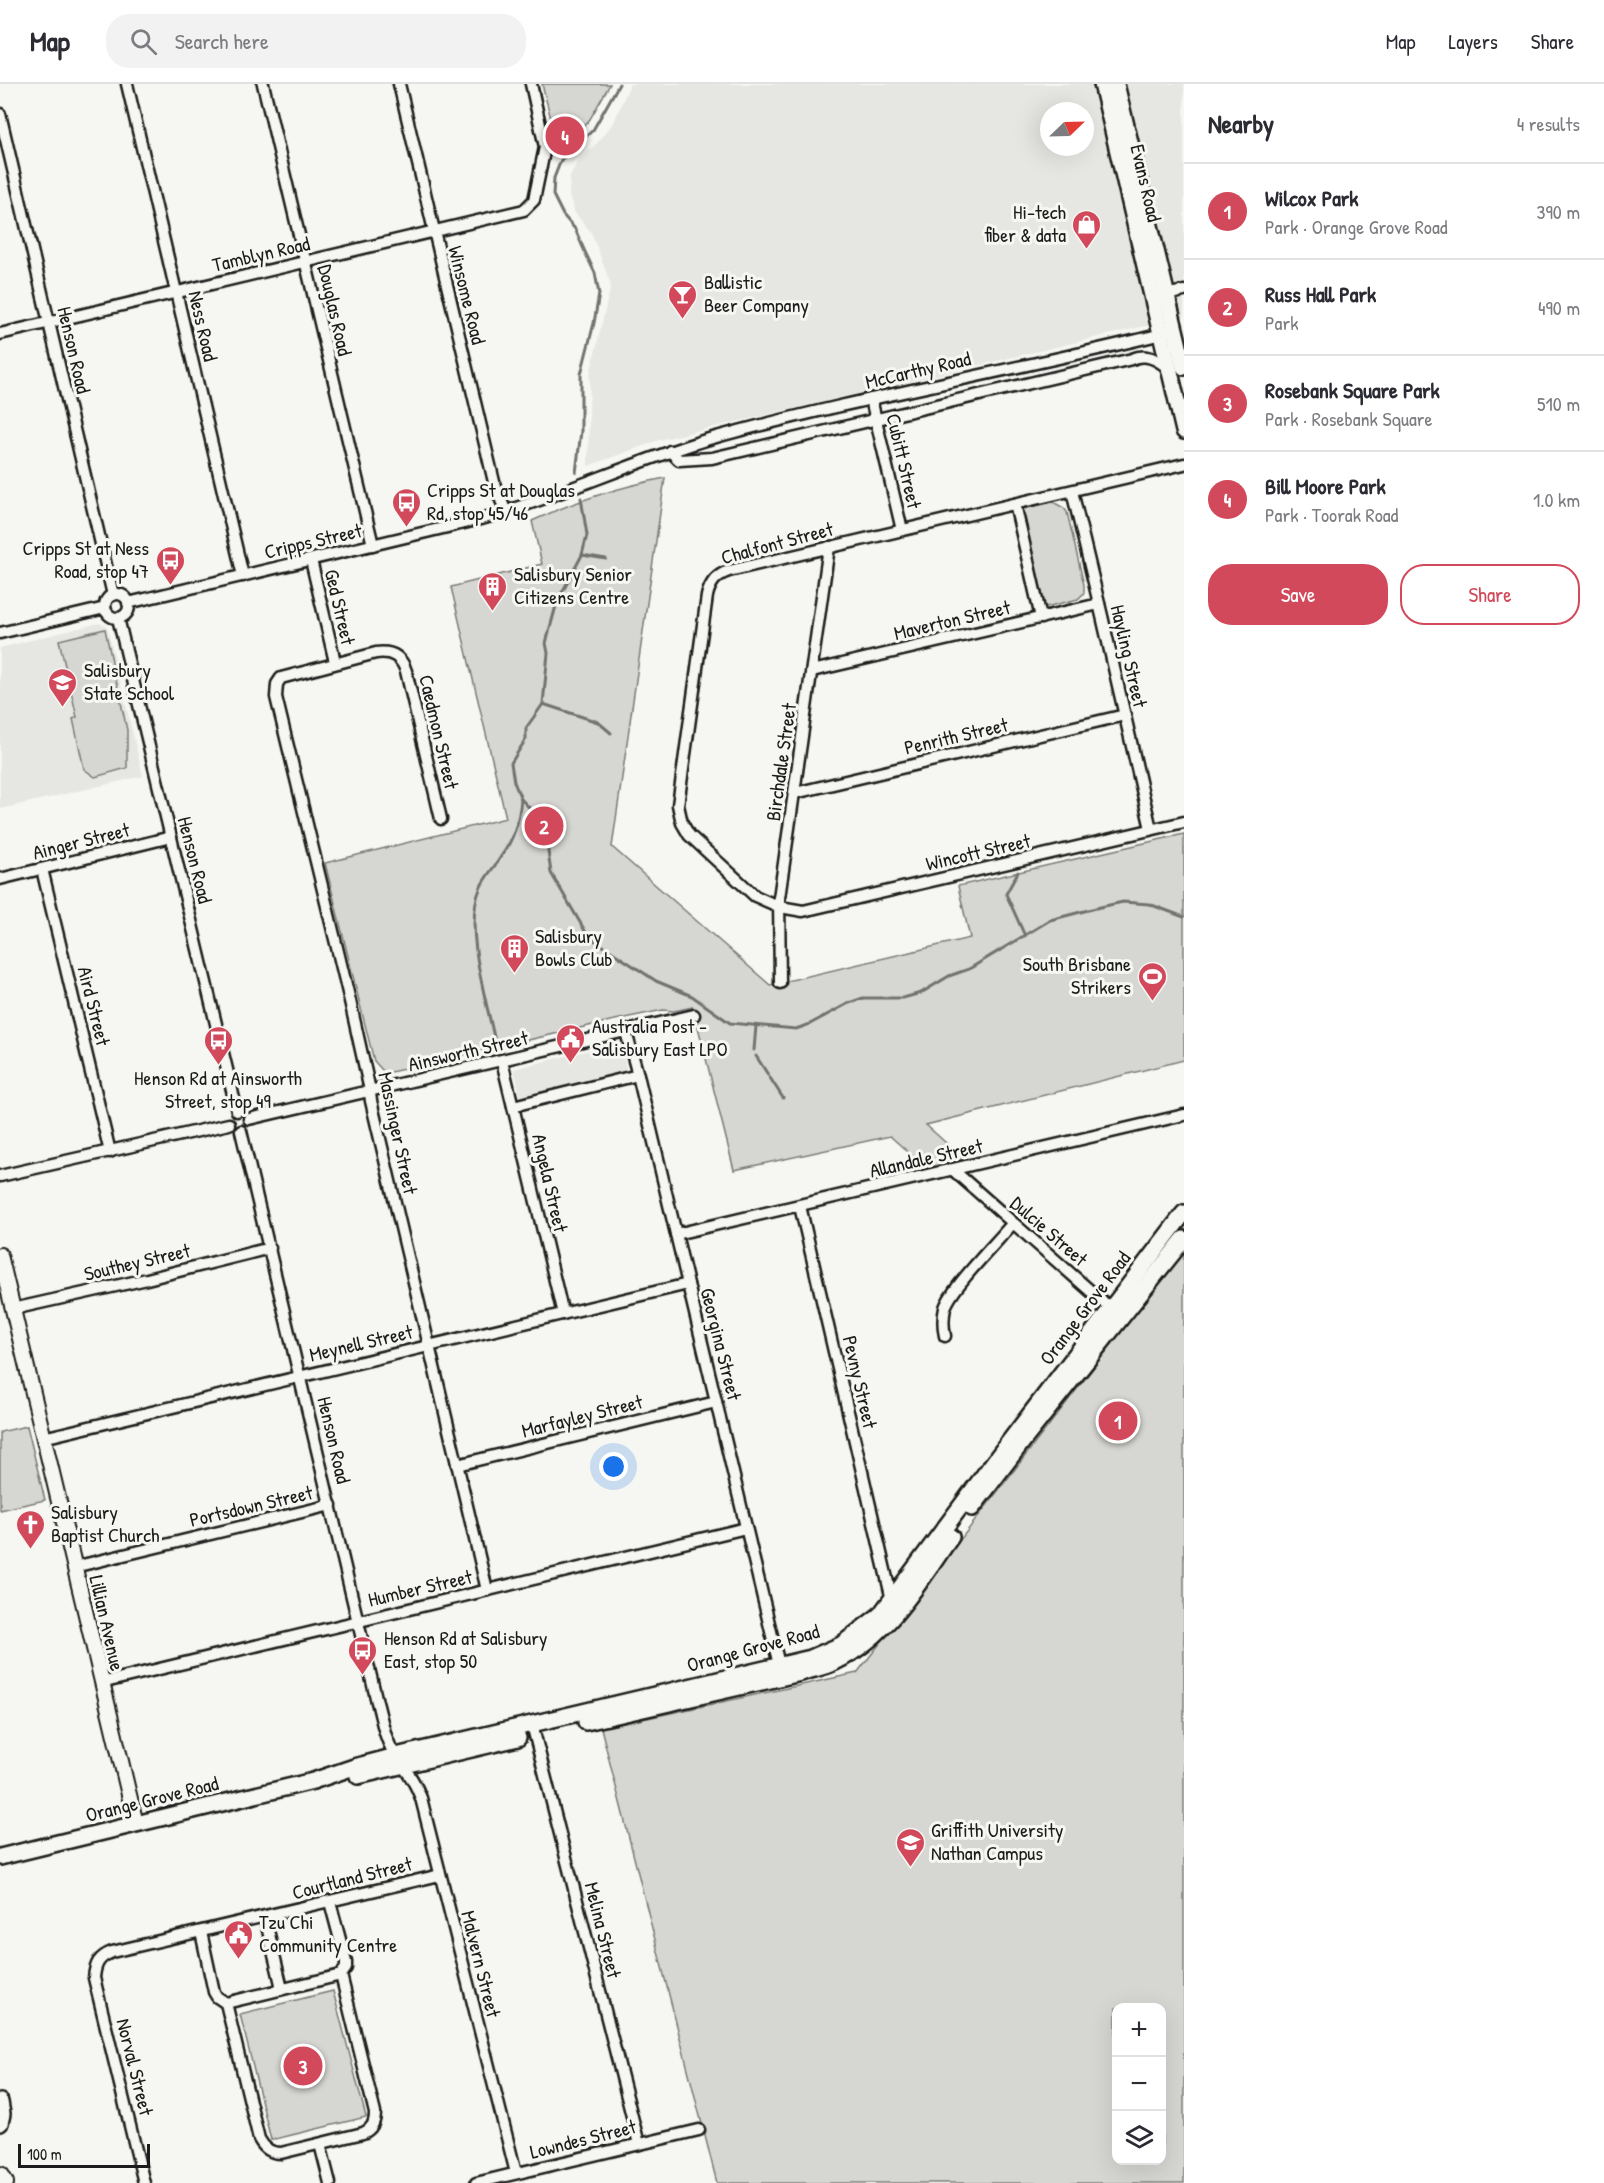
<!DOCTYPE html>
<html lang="en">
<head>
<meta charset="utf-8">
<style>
	:root { --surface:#fff; --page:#f2f2f3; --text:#2b2b33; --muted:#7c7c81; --line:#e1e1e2; --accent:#d1495b }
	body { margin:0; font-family:"Patrick Hand",sans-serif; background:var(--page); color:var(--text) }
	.controls { position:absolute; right:18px; bottom:18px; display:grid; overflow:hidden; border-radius:12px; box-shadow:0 6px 24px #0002 }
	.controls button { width:54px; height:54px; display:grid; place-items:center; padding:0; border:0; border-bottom:2px solid var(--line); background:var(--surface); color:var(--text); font:30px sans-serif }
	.compass { position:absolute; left:1040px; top:18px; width:54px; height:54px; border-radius:50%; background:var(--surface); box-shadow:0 6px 24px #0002; rotate:67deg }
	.scale { position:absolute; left:18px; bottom:15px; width:132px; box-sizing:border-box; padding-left:6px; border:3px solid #1c1c1c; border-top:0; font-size:16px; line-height:21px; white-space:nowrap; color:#1c1c1c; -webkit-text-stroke:4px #f6f6f2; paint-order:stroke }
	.you { position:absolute; left:614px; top:1383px; width:21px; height:21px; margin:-15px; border:4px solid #fff; border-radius:50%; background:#1a73e8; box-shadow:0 0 0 9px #1a73e833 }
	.badge { display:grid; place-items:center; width:39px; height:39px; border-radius:50%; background:var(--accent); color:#fff; font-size:20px; font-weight:700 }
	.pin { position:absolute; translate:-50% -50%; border:3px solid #fff; box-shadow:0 2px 6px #0006 }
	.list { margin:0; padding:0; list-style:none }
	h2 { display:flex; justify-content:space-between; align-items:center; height:78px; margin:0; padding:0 24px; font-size:26px }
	h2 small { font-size:20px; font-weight:400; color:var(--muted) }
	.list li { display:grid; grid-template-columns:39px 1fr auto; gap:18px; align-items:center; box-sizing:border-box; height:96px; padding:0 24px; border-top:2px solid var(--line) }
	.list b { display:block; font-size:22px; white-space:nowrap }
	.list p { margin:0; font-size:20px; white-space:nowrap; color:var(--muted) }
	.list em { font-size:20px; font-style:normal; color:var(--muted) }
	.actions { display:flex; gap:12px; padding:18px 24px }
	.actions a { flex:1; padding:14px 0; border:2px solid var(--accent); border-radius:24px; text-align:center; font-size:21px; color:var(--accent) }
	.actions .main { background:var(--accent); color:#fff }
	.icon { flex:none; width:33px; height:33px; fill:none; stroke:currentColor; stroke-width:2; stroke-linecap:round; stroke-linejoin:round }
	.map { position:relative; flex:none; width:1184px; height:2099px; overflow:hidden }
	header { display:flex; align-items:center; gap:36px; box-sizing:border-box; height:84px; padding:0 30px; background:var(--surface); border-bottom:2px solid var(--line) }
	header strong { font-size:28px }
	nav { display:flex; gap:33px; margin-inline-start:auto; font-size:21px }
	.search { width:420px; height:54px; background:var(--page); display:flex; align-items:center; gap:15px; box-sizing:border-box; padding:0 21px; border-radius:24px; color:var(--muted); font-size:22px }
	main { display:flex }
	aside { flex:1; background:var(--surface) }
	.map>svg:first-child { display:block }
	.built { fill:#e6e6e2; fill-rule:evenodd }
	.green { fill:#d6d6d2; stroke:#797977; stroke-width:1.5; fill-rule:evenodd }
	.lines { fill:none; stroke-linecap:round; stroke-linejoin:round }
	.stream { stroke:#727271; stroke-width:3 }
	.minor-casing { stroke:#1c1c1c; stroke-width:15 }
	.tertiary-casing { stroke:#1c1c1c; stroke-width:18 }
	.secondary-casing { stroke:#1c1c1c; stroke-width:20 }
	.trunk-casing { stroke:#1c1c1c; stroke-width:22 }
	.minor { stroke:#f6f6f2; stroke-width:10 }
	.tertiary { stroke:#f6f6f2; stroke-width:14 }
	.secondary { stroke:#f6f6f2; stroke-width:15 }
	.trunk { stroke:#f6f6f2; stroke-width:18 }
	.labels { text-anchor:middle; stroke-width:6; stroke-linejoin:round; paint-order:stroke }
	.street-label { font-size:20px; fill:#1c1c1c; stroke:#f6f6f2 }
	.poi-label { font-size:20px; fill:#1c1c1c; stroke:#f6f6f2; text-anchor:start }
</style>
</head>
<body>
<header>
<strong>Map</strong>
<div class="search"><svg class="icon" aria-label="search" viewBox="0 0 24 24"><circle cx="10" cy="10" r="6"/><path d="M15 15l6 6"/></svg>Search here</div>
<nav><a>Map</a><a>Layers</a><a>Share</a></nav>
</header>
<main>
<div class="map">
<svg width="1184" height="2099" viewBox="0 0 1184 2099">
	<rect width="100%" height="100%" fill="#f6f6f2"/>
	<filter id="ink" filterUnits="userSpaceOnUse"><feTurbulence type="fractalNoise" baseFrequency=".0167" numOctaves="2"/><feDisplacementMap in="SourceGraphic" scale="12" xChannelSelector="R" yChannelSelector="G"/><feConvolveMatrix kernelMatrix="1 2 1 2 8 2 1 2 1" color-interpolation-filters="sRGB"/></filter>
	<g filter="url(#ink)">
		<g class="built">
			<path d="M630 0H1184V233L659 356 588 382 590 290 611 201 591 148 575 129 569 112 570 92 578 77 598 58 614 38ZM1049 27H1085V63H1049Z"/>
			<polygon points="99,539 107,543 143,692 0,725 0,564"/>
			<polygon points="619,959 622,963 627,989 521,1015 514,985"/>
		</g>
		<g class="green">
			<polygon points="542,0 610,0 590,35 560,70"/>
			<path d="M665 394 612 763 770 901 970 854 958 802 1184 750V976L926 1041 964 1075 926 1084 890 1052 734 1086 693 923 674 927 663 926 610 937 391 988 383 987 374 977 325 779 506 734 451 503 542 480 532 437C575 417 619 403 665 394Z"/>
			<polygon points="1053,418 1064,424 1067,428 1084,501 1084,509 1078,515 1046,523 1043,520 1022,428 1023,425"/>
			<polygon points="105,545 127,646 127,684 95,693 84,685 73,635 77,633 59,556"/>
			<path d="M1184 1167V2099H717L601 1644 857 1589ZM1116 1924H1162V2076H1116Z"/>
			<polygon points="27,1342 45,1416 0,1426 0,1348"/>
			<polygon points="333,1907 366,2033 271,2056 240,1930"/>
		</g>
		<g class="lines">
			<g class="stream">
				<polyline points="576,389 581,347 581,290 594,239 599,210 595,189 585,168 575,145 563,131 553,111 554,94 561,76 593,46 619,0"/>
				<polyline points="581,414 587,451 582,471 557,518 546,559 548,569 543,620 526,644 526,655 511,679 514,698 521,715 541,736 545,746 551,789 588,852 656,897 692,912 730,939 796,945 810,940 849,919 863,914 903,914 921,909 949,892 969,885 1050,836 1096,824 1123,818 1149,820 1184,833"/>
				<polyline points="582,471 606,475"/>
				<polyline points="543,620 598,638 611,649"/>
				<polyline points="1018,788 1006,810 1025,852"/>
				<path d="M495 958C487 918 463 843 480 805 484 794 494 784 500 774 514 755 519 738 521 715"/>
				<polyline points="754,966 756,942"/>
				<polyline points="756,972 783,1014"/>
			</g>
			<defs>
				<g id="minor">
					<polyline points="127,0 243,492"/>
					<polyline points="263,0 373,461"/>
					<polyline points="399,0 495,402 506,428"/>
					<polyline points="0,30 113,511"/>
					<polyline points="1161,212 1184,207"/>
					<polyline points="0,250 524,126 534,116 545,63 531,0"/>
					<polyline points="871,315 902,446"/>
					<path d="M670 367 679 376 712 374 1132 275C1146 269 1157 275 1168 284"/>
					<path d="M1184 380 729 487C716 491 710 499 707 512L678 721 682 739 689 751 755 812 780 823 803 827 1184 738"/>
					<polyline points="1072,407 1102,532 1151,745"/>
					<polyline points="1015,420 1041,534"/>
					<polyline points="311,476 335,578"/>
					<circle cx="117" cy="522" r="12"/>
					<path d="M128 519 481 435C559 413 632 378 709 355 860 313 1014 287 1166 249"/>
					<polyline points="118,534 237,1027"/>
					<polyline points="0,549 105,524"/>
					<polyline points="812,587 1099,520"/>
					<polyline points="795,709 1125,631"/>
					<path d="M441 735 406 587C401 572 391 567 376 569L281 594 277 600 276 613 350 917 369 1002 371 1017 487 1506"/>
					<polyline points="42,785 110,1068"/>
					<polyline points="0,795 171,753"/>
					<polyline points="780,899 779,814 829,463"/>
					<polyline points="626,948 638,991 779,1581"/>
					<polyline points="502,977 563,1230"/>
					<polyline points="513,1022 638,991"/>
					<polyline points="249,1035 694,931"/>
					<path d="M241 1047 377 1618C382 1636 385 1657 396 1672 407 1689 413 1693 421 1714L516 2089"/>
					<polyline points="953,1086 1103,1218 1116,1226"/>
					<polyline points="0,1092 229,1040"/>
					<polyline points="800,1122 892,1516"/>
					<polyline points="676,1150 1184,1031"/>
					<polyline points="13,1225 147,1195 270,1164"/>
					<path d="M945 1252C943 1243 943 1233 945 1224 951 1204 997 1158 1012 1140"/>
					<polyline points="43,1354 688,1200"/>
					<polyline points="457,1381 716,1318"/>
					<polyline points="74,1483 331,1421"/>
					<polyline points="101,1599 746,1444"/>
					<polyline points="532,1640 639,2060"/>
					<polyline points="330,1818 346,1878 346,1884 341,1891"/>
					<polyline points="265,1834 282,1904"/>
					<polyline points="201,1848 214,1908 217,1913 226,1919"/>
					<path d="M341 1891 375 2029C375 2039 372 2045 363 2049L281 2069C270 2069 264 2064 259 2055L226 1919Z"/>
					<polyline points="320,2060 330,2099"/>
					<path d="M144 2099 94 1894C95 1880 99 1873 112 1868L440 1791"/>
					<polyline points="476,2099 699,2046"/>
				</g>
				<polyline id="tertiary" points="0,1171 136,1740"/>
				<g id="secondary">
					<polyline points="1102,0 1184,347"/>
					<polyline points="1116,0 1184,283"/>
					<polyline points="972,1424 1026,1353 1184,1155"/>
					<path d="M586 1638 801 1589C810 1586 820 1584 828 1581 885 1558 917 1501 951 1453"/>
					<polyline points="358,1692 518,1654"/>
					<polyline points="0,1773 313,1697 354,1683 396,1672 811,1574 841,1561 880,1531 996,1375 1184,1129"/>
					<polyline points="0,2018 2,2030 0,2039"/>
				</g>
				<polyline id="trunk" points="0,2092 4,2099"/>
			</defs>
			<use href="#minor" class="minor-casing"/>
			<use href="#tertiary" class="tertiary-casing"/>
			<use href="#secondary" class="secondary-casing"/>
			<use href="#trunk" class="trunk-casing"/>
			<use href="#minor" class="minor"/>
			<use href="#tertiary" class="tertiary"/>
			<use href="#secondary" class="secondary"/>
			<use href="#trunk" class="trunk"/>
		</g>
	</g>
	<defs>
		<symbol id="shop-pin" viewBox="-11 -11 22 30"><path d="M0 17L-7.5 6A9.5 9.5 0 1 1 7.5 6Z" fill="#d1495b" stroke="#f6f6f2"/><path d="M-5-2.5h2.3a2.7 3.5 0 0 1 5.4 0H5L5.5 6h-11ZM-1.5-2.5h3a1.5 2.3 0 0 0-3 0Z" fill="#fff"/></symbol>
		<symbol id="bar-pin" viewBox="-11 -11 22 30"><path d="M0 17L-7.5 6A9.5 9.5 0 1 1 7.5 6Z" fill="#d1495b" stroke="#f6f6f2"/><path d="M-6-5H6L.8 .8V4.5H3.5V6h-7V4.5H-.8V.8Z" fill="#fff"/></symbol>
		<symbol id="bus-pin" viewBox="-11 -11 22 30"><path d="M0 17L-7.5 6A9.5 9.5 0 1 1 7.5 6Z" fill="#d1495b" stroke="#f6f6f2"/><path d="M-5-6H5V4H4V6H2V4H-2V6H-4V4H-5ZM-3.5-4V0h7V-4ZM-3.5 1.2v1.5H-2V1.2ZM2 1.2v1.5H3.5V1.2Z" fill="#fff"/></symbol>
		<symbol id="building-pin" viewBox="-11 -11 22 30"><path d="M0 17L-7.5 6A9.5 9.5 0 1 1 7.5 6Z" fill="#d1495b" stroke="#f6f6f2"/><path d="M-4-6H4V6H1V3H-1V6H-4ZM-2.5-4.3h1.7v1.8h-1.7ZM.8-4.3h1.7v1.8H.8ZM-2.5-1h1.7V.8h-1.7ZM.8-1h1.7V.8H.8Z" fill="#fff"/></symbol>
		<symbol id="school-pin" viewBox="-11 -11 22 30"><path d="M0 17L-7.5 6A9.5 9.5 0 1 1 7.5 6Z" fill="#d1495b" stroke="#f6f6f2"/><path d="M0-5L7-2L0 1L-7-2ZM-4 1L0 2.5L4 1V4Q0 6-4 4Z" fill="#fff"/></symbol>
		<symbol id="stadium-pin" viewBox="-11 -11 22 30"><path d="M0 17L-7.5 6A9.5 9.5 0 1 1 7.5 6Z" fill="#d1495b" stroke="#f6f6f2"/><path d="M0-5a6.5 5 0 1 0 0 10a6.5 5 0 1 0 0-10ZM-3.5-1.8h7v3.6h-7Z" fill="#fff"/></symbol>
		<symbol id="civic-pin" viewBox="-11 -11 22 30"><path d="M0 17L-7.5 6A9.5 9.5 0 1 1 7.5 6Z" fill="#d1495b" stroke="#f6f6f2"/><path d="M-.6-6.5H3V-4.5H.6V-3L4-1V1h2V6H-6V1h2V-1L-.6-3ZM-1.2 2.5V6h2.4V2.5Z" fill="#fff"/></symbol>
		<symbol id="church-pin" viewBox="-11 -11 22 30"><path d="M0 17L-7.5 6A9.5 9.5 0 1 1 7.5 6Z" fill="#d1495b" stroke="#f6f6f2"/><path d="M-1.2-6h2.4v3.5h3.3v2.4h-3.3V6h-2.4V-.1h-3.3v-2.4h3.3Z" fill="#fff"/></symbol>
		<symbol id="university-pin" viewBox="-11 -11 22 30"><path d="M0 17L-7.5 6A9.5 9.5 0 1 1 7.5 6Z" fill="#d1495b" stroke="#f6f6f2"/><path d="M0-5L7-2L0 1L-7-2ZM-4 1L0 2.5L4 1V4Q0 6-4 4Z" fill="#fff"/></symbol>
	</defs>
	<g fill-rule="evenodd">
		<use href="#shop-pin" x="1070" y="124" width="33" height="45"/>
		<use href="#bar-pin" x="666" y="194" width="33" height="45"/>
		<use href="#bus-pin" x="390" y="402" width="33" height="45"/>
		<use href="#bus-pin" x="154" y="460" width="33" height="45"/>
		<use href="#building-pin" x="476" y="486" width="33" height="45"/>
		<use href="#school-pin" x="46" y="582" width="33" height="45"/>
		<use href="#building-pin" x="498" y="848" width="33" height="45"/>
		<use href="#stadium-pin" x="1136" y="876" width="33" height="45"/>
		<use href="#civic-pin" x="554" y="938" width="33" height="45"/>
		<use href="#bus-pin" x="202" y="940" width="33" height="45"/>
		<use href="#church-pin" x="14" y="1424" width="33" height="45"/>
		<use href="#bus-pin" x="346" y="1550" width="33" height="45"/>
		<use href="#university-pin" x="894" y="1742" width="33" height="45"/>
		<use href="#civic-pin" x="222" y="1834" width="33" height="45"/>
	</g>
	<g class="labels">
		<g class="street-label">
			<text transform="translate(1146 99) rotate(77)" y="7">Evans Road</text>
			<text transform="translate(261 170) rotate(-13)" y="7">Tamblyn Road</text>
			<text transform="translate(467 211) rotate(76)" y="7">Winsome Road</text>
			<text transform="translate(335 226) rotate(77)" y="7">Douglas Road</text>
			<text transform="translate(203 242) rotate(77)" y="7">Ness Road</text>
			<text transform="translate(74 266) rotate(77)" y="7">Henson Road</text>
			<text transform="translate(918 286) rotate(-13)" y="7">McCarthy Road</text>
			<text transform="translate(904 377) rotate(77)" y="7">Cubitt Street</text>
			<text transform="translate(313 457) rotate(-13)" y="7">Cripps Street</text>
			<text transform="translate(777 459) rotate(-15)" y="7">Chalfont Street</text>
			<text transform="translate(340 523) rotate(77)" y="7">Ged Street</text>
			<text transform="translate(952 536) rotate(-13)" y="7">Maverton Street</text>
			<text transform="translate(1129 572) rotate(77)" y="7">Hayling Street</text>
			<text transform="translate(439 648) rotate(77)" y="7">Caedmon Street</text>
			<text transform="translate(956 652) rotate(-13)" y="7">Penrith Street</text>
			<text transform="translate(781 678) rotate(-82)" y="7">Birchdale Street</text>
			<text transform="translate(81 757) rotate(-14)" y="7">Ainger Street</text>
			<text transform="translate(978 768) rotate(-13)" y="7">Wincott Street</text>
			<text transform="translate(195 776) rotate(76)" y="7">Henson Road</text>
			<text transform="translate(94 922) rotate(76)" y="7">Aird Street</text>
			<text transform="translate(468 967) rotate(-13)" y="7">Ainsworth Street</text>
			<text transform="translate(398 1049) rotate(78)" y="7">Massinger Street</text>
			<text transform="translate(926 1074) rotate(-13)" y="7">Allandale Street</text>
			<text transform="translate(550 1099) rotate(77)" y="7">Angela Street</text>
			<text transform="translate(1049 1147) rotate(41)" y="7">Dulcie Street</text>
			<text transform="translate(137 1178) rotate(-13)" y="7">Southey Street</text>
			<text transform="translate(1085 1224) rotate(-53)" y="7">Orange Grove Road</text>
			<text transform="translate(361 1259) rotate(-13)" y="7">Meynell Street</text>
			<text transform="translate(721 1260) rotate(76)" y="7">Georgina Street</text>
			<text transform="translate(860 1298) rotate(77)" y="7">Pevny Street</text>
			<text transform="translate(582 1332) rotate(-14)" y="7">Marfayley Street</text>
			<text transform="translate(334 1356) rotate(77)" y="7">Henson Road</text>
			<text transform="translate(251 1422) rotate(-13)" y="7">Portsdown Street</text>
			<text transform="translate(420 1504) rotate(-13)" y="7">Humber Street</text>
			<text transform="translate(107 1539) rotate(77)" y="7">Lillian Avenue</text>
			<text transform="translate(753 1564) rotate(-15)" y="7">Orange Grove Road</text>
			<text transform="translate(152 1715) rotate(-14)" y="7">Orange Grove Road</text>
			<text transform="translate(352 1794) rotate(-14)" y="7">Courtland Street</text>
			<text transform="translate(603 1846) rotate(76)" y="7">Melina Street</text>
			<text transform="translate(481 1880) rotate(76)" y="7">Malvern Street</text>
			<text transform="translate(135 1983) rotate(76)" y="7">Norval Street</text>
			<text transform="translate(583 2055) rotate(-14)" y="7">Lowndes Street</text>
		</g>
		<g class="poi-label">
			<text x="1066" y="135" text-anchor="end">Hi-tech<tspan x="1066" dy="23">fiber &amp; data</tspan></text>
			<text x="704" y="205">Ballistic<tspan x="704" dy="23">Beer Company</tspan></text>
			<text x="427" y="413">Cripps St at Douglas<tspan x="427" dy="23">Rd, stop 45/46</tspan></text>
			<text x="149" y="471" text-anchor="end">Cripps St at Ness<tspan x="149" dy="23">Road, stop 47</tspan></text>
			<text x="514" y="497">Salisbury Senior<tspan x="514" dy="23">Citizens Centre</tspan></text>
			<text x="84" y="593">Salisbury<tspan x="84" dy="23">State School</tspan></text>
			<text x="535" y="859">Salisbury<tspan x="535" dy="23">Bowls Club</tspan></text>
			<text x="1131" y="887" text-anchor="end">South Brisbane<tspan x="1131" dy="23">Strikers</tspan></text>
			<text x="592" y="949">Australia Post -<tspan x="592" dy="23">Salisbury East LPO</tspan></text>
			<text x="218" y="1001" text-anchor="middle">Henson Rd at Ainsworth<tspan x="218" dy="23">Street, stop 49</tspan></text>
			<text x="51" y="1435">Salisbury<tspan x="51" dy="23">Baptist Church</tspan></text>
			<text x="384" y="1561">Henson Rd at Salisbury<tspan x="384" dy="23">East, stop 50</tspan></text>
			<text x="931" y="1753">Griffith University<tspan x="931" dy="23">Nathan Campus</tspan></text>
			<text x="259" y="1845">Tzu Chi<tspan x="259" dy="23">Community Centre</tspan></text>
		</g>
	</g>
</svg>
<div class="controls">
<button>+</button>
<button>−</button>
<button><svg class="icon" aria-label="layers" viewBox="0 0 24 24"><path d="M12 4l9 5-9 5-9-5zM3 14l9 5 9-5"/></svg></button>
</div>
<svg class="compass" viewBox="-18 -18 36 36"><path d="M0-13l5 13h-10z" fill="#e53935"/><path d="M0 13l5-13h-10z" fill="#7c7c81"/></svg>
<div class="scale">100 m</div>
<div class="you"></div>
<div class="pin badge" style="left:1118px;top:1337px">1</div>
<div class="pin badge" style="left:544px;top:742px">2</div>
<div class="pin badge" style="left:303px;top:1982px">3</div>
<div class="pin badge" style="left:565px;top:52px">4</div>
</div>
<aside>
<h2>Nearby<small>4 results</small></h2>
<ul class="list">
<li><span class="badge">1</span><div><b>Wilcox Park</b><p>Park · Orange Grove Road</p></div><em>390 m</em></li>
<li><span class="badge">2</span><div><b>Russ Hall Park</b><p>Park</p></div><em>490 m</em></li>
<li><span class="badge">3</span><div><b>Rosebank Square Park</b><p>Park · Rosebank Square</p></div><em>510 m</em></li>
<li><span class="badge">4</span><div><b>Bill Moore Park</b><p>Park · Toorak Road</p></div><em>1.0 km</em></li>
</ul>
<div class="actions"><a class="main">Save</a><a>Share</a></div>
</aside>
</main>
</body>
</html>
